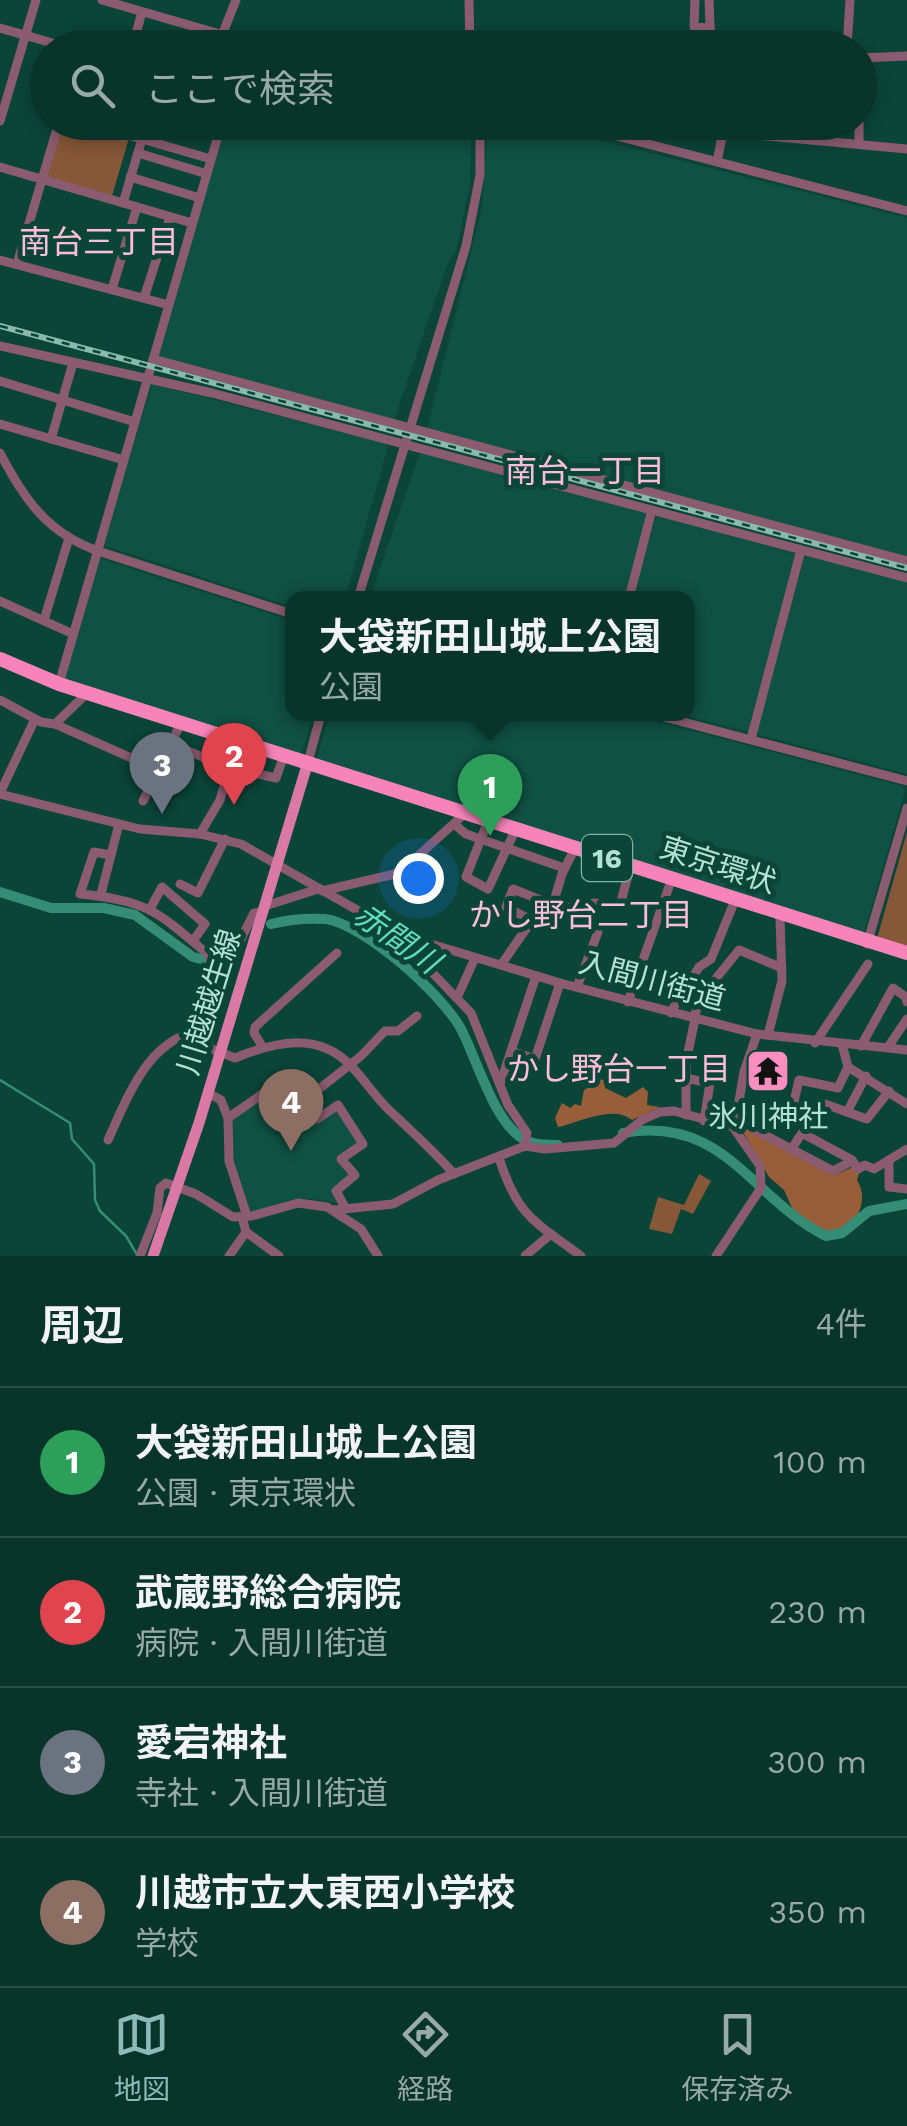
<!DOCTYPE html>
<html lang="ja">
<head>
<meta charset="utf-8">
<style>
	:root { --surface:#083429; --page:#163f35; --text:#f1f3f6; --muted:#98aaa8; --line:#294f46; --accent:#8bbbb9 }
	body { margin:0; font-family:"Work Sans","Noto Sans JP",sans-serif; background:var(--page); color:var(--text) }
	.you { position:absolute; left:418px; top:878px; width:35px; height:35px; margin:-25px; border:8px solid #fff; border-radius:50%; background:#1a73e8; box-shadow:0 0 0 15px #1a73e833 }
	.badge { display:grid; place-items:center; width:65px; height:65px; border-radius:50%; background:var(--accent); color:#fff; font-size:32px; font-weight:700 }
	.pin { position:absolute; translate:-50% -82px; filter:drop-shadow(0 2px 5px #0008) }
	.pin::after { content:''; position:absolute; top:52px; width:35px; height:30px; background:inherit; clip-path:polygon(0 0,100% 0,50% 100%) }
	.popup { position:absolute; left:285px; top:591px; width:410px; height:130px; box-sizing:border-box; display:grid; place-content:center; border-radius:20px; background:var(--surface); filter:drop-shadow(0 2px 8px #0005); font-size:32px; white-space:nowrap; color:var(--muted) }
	.popup b { font-size:38px; color:var(--text) }
	.popup::after { content:''; position:absolute; left:50%; top:100%; margin-left:-20px; border:20px solid transparent; border-top-color:var(--surface) }
	.list { margin:0; padding:0; list-style:none }
	h2 { display:flex; justify-content:space-between; align-items:center; height:130px; margin:0; padding:0 40px; font-size:42px }
	h2 small { font-size:32px; font-weight:400; color:var(--muted) }
	.list li { display:grid; grid-template-columns:65px 1fr auto; gap:30px; align-items:center; box-sizing:border-box; height:150px; padding:0 40px; border-top:2px solid var(--line) }
	.list b { display:block; font-size:38px; white-space:nowrap }
	.list p { margin:0; font-size:32px; white-space:nowrap; color:var(--muted) }
	.list em { font-size:32px; font-style:normal; color:var(--muted) }
	.icon { flex:none; width:55px; height:55px; fill:none; stroke:currentColor; stroke-width:2; stroke-linecap:round; stroke-linejoin:round }
	.map { position:relative; flex:none; width:907px; height:1256px; overflow:hidden }
	.search { position:absolute; background:var(--surface); box-shadow:0 5px 15px #0003; left:30px; right:30px; top:30px; height:110px; display:flex; align-items:center; gap:25px; box-sizing:border-box; padding:0 35px; border-radius:55px; color:var(--muted); font-size:38px }
	.sheet { height:730px; background:var(--surface) }
	nav { display:flex; justify-content:space-around; align-items:center; box-sizing:border-box; height:140px; border-top:2px solid var(--line); background:var(--surface); font-size:28px; color:var(--muted) }
	nav a { display:grid; justify-items:center; gap:5px }
	nav .on { color:var(--accent) }
	.map>svg:first-child { display:block }
	.built { fill:#0f5142 }
	.green { fill:#865739 }
	.forest { fill:#985e39 }
	.lines { fill:none; stroke-linecap:round; stroke-linejoin:round }
	.stream { stroke:#358d76; stroke-width:2.5 }
	.river { stroke:#358d76; stroke-width:10 }
	.minor { stroke:#8b5c70; stroke-width:9 }
	.major { stroke:#d979a4; stroke-width:11 }
	.highway { stroke:#f784b9; stroke-width:14 }
	.rail-casing { stroke:#89baab; stroke-width:6 }
	.rail { stroke:#0b4537; stroke-width:2.5; stroke-dasharray:8; stroke-linecap:butt }
	.labels { text-anchor:middle; stroke-width:10; stroke-linejoin:round; paint-order:stroke }
	.shield { fill:#0b4537; stroke:#81b3a4; stroke-width:2.5 }
	.shield-label { font-size:28px; font-weight:bold; fill:#b4e2d2 }
	.street-label { font-size:30px; fill:#b4e2d2; stroke:#0b4537 }
	.poi-label { font-size:30px; fill:#b4e2d2; stroke:#0b4537 }
	.neighbourhood-label { font-size:32px; fill:#ffbfd9; stroke:#0b4537 }
	.water-label { font-size:32px; font-style:italic; fill:#61dcbb; stroke:#0b4537 }
</style>
</head>
<body>
<div class="map">
<svg width="907" height="1256" viewBox="0 0 907 1256">
	<rect width="100%" height="100%" fill="#0b4537"/>
	<g class="built">
		<polygon points="226,123 472,123 470,184 456,252 448,263 394,420 158,356"/>
		<polygon points="488,123 533,123 907,218 907,557 427,429 482,207"/>
		<polygon points="152,384 385,443 388,447 345,598 292,598 292,607 103,545"/>
		<polygon points="420,452 645,511 647,515 625,598 370,598"/>
		<polygon points="657,514 796,554 749,732 680,714 688,714 688,598 632,598"/>
		<polygon points="805,554 907,581 907,774 756,734"/>
		<polygon points="99,558 292,621 292,714 314,714 301,754 64,680"/>
		<polygon points="330,714 627,714 902,786 905,791 865,930 860,933 319,762 317,758"/>
		<polygon points="288,1084 316,1120 336,1108 361,1144 340,1159 353,1175 335,1190 341,1204 308,1198 289,1200 253,1213 250,1211 232,1159 231,1118 272,1090"/>
	</g>
	<g class="green">
		<polygon points="62,123 76,123 129,138 112,196 47,177"/>
		<polygon points="907,832 907,948 879,939 878,935"/>
		<polygon points="699,1174 711,1181 693,1214 681,1209 672,1234 649,1229 658,1197 684,1205"/>
	</g>
	<g class="forest">
		<path d="M598 1059 603 1066 609 1067 608 1073H603L599 1079 607 1081 605 1088 626 1098 643 1087 648 1092 647 1105 660 1107 632 1120C613 1104 578 1123 558 1127L555 1118 562 1103 570 1108 575 1104 581 1106 584 1090 594 1084 589 1080 593 1061Z"/>
		<path d="M739 1125 835 1175 855 1166 860 1170 857 1180C871 1203 854 1230 829 1235L793 1210 784 1190 769 1177Z"/>
	</g>
	<g class="lines">
		<polyline class="stream" points="0,1080 70,1123 72,1139 94,1164 95,1200 100,1211 126,1236 136,1253"/>
		<g class="river">
			<polyline points="0,892 51,908 104,908 135,915 193,957 205,960"/>
			<path d="M271 924C287 920 308 918 325 919 363 923 443 995 461 1029 477 1059 495 1127 527 1141 536 1145 549 1145 558 1145"/>
			<polyline points="211,961 239,935"/>
			<path d="M623 1133C725 1115 750 1198 826 1236L842 1233 869 1211 907 1204"/>
		</g>
		<g class="minor">
			<polyline points="102,0 268,48"/>
			<polyline points="469,0 470,48"/>
			<polyline points="695,0 694,27 710,28"/>
			<polyline points="709,0 711,48"/>
			<polyline points="0,28 70,48"/>
			<polyline points="222,35 236,0"/>
			<polyline points="132,48 142,12"/>
			<polyline points="537,48 537,47"/>
			<polyline points="847,48 850,0"/>
			<polyline points="860,58 907,56"/>
			<polyline points="860,104 860,58"/>
			<polyline points="0,121 36,0"/>
			<polyline points="83,122 211,159"/>
			<polyline points="563,122 907,211"/>
			<polyline points="859,144 859,122"/>
			<polyline points="138,153 207,174"/>
			<polyline points="717,162 723,132 907,149"/>
			<polyline points="0,167 192,223"/>
			<polyline points="130,177 200,198"/>
			<polyline points="123,203 142,139"/>
			<polyline points="0,260 169,305"/>
			<polyline points="17,264 59,122"/>
			<polyline points="112,289 137,207"/>
			<polyline points="144,298 170,217"/>
			<polyline points="0,346 212,393 907,578"/>
			<polyline points="153,359 907,561"/>
			<polyline points="0,381 135,422"/>
			<polyline points="0,424 124,460"/>
			<polyline points="51,439 73,363"/>
			<path d="M0 453C24 499 47 533 98 551L292 614"/>
			<polyline points="358,598 466,246 480,175 480,122"/>
			<polyline points="629,598 652,510"/>
			<polyline points="0,601 73,634"/>
			<polyline points="44,620 69,538"/>
			<polyline points="59,684 222,122"/>
			<polyline points="0,700 41,722 55,724 82,698"/>
			<polyline points="653,714 907,781"/>
			<polyline points="55,724 136,760 159,764"/>
			<polyline points="751,739 801,550"/>
			<polyline points="170,744 228,767 276,778 282,761"/>
			<polyline points="308,762 321,714"/>
			<polyline points="0,793 35,719"/>
			<polyline points="0,794 140,829 200,834 241,844 401,935 560,983 757,1034 907,1050"/>
			<polyline points="143,801 178,729"/>
			<polyline points="454,824 466,834 564,868"/>
			<polyline points="486,826 466,877 488,889 513,835"/>
			<polyline points="200,834 220,800 235,747"/>
			<path d="M111 855 94 852 80 894C148 900 159 913 210 956V964L223 982"/>
			<polyline points="180,884 198,893 225,839"/>
			<polyline points="322,891 399,873 460,818"/>
			<polyline points="101,894 119,824"/>
			<polyline points="265,906 318,889"/>
			<polyline points="150,909 162,887 205,924 193,941"/>
			<polyline points="551,911 594,903 620,905 629,872"/>
			<path d="M263 912 254 913C238 946 199 1013 209 1048L235 1058C274 1042 318 1031 351 1066 364 1079 374 1095 387 1108 410 1130 433 1150 454 1174"/>
			<polyline points="535,922 506,907 513,889 553,905"/>
			<polyline points="410,939 421,961 471,1013 508,1105 527,1133 525,1146"/>
			<polyline points="867,944 907,808"/>
			<polyline points="501,965 526,929 551,911 562,874 572,854"/>
			<polyline points="577,987 598,932"/>
			<polyline points="457,998 475,958"/>
			<polyline points="628,1002 670,884"/>
			<polyline points="671,1013 684,986 687,987 699,967 711,959 733,905"/>
			<polyline points="693,1018 705,992 739,950 782,968"/>
			<polyline points="768,1035 782,981 780,918"/>
			<polyline points="815,1043 868,964"/>
			<polyline points="842,1044 848,1067 907,1104"/>
			<polyline points="262,1046 254,1033 255,1027 337,953"/>
			<polyline points="861,1046 893,988 906,997 907,1002"/>
			<polyline points="888,1047 907,1019"/>
			<polyline points="511,1051 535,1059 560,983"/>
			<polyline points="866,1076 847,1112 867,1119 889,1091"/>
			<polyline points="685,1078 710,1083 704,1121"/>
			<polyline points="500,1084 536,976"/>
			<polyline points="208,1093 221,1100 228,1118 229,1161 247,1216"/>
			<polyline points="305,1100 317,1119 338,1105 363,1144 341,1159 355,1175 336,1191 345,1207"/>
			<polyline points="847,1112 825,1104 821,1115 792,1110 799,1080 838,1088 848,1067"/>
			<polyline points="686,1115 686,1062 695,1019"/>
			<polyline points="228,1118 271,1088 277,1089 289,1082 305,1100 361,1056 385,1031 398,1031 417,1016"/>
			<polyline points="736,1120 833,1171 852,1161"/>
			<polyline points="735,1124 744,1072 757,1034"/>
			<path d="M108 1140C129 1094 150 1034 207 1030"/>
			<polyline points="791,1150 802,1133 852,1160 858,1169 865,1165 874,1169 907,1149"/>
			<path d="M499 1158C518 1217 534 1221 581 1256"/>
			<polyline points="889,1160 889,1187 907,1189"/>
			<polyline points="334,1210 393,1204 438,1180 525,1146 545,1149 614,1143 642,1120 660,1112 674,1111 733,1127 760,1166 761,1188 716,1256"/>
			<polyline points="242,1217 246,1232 279,1256"/>
			<polyline points="140,1256 157,1213 160,1188 166,1183 196,1194 233,1217 252,1216 298,1203 327,1207 361,1229 378,1256"/>
			<polyline points="229,1256 246,1232"/>
			<polyline points="525,1256 551,1234"/>
		</g>
		<polyline class="major" points="153,1256 199,1123 308,762"/>
		<polyline class="highway" points="0,659 59,684 907,953"/>
		<defs>
			<polyline id="rail" points="0,326 907,568"/>
		</defs>
		<use href="#rail" class="rail-casing"/>
		<use href="#rail" class="rail"/>
	</g>
	<defs>
		<symbol id="temple-square" viewBox="-11 -11 22 22"><rect x="-9" y="-9" width="18" height="18" rx="4" fill="#fd8ec0" stroke="#0b4537"/><path d="M0-6L5-2H3V0L6.5 2.5H4V6H1.5V3h-3V6H-4V2.5H-6.5L-3 0V-2H-5Z" fill="#111"/></symbol>
	</defs>
	<g fill-rule="evenodd">
		<use href="#temple-square" x="743" y="1046" width="50" height="50"/>
	</g>
	<g class="labels">
		<rect class="shield" x="582" y="835" width="50" height="46" rx="8"/>
		<g class="shield-label">
			<text x="607" y="868">16</text>
		</g>
		<g class="street-label">
			<text transform="translate(718 865) rotate(18)" y="10">東京環状</text>
			<text transform="translate(652 981) rotate(15)" y="10">入間川街道</text>
			<text transform="translate(209 1002) rotate(-73)" y="10">川越越生線</text>
		</g>
		<g class="poi-label">
			<text x="768" y="1127">氷川神社</text>
		</g>
		<g class="neighbourhood-label">
			<text x="99" y="253">南台三丁目</text>
			<text x="585" y="482">南台一丁目</text>
			<text x="581" y="926">かし野台二丁目</text>
			<text x="619" y="1080">かし野台一丁目</text>
		</g>
		<g class="water-label">
			<text transform="translate(397 938) rotate(35)" y="11">赤間川</text>
		</g>
	</g>
</svg>
<div class="you"></div>
<div class="pin badge" style="left:490px;top:836px;background:#2e9e5b">1</div>
<div class="popup"><b>大袋新田山城上公園</b>公園</div>
<div class="pin badge" style="left:234px;top:805px;background:#e0444e">2</div>
<div class="pin badge" style="left:162px;top:814px;background:#6b7280">3</div>
<div class="pin badge" style="left:291px;top:1151px;background:#8d6e63">4</div>
<div class="search"><svg class="icon" aria-label="search" viewBox="0 0 24 24"><circle cx="10" cy="10" r="6"/><path d="M15 15l6 6"/></svg>ここで検索</div>
</div>
<section class="sheet">
<h2>周辺<small>4件</small></h2>
<ul class="list">
<li><span class="badge" style="background:#2e9e5b">1</span><div><b>大袋新田山城上公園</b><p>公園 · 東京環状</p></div><em>100 m</em></li>
<li><span class="badge" style="background:#e0444e">2</span><div><b>武蔵野総合病院</b><p>病院 · 入間川街道</p></div><em>230 m</em></li>
<li><span class="badge" style="background:#6b7280">3</span><div><b>愛宕神社</b><p>寺社 · 入間川街道</p></div><em>300 m</em></li>
<li><span class="badge" style="background:#8d6e63">4</span><div><b>川越市立大東西小学校</b><p>学校</p></div><em>350 m</em></li>
</ul>
</section>
<nav>
<a class="on"><svg class="icon" aria-label="map" viewBox="0 0 24 24"><path d="M3 6l6-2 6 2 6-2v14l-6 2-6-2-6 2zM9 4v14M15 6v14"/></svg>地図</a>
<a><svg class="icon" aria-label="directions" viewBox="0 0 24 24"><path d="M12 3l9 9-9 9-9-9zM9 14v-3h6M13 9l2 2-2 2"/></svg>経路</a>
<a><svg class="icon" aria-label="saved" viewBox="0 0 24 24"><path d="M7 4h10v16l-5-4-5 4z"/></svg>保存済み</a>
</nav>
</body>
</html>
